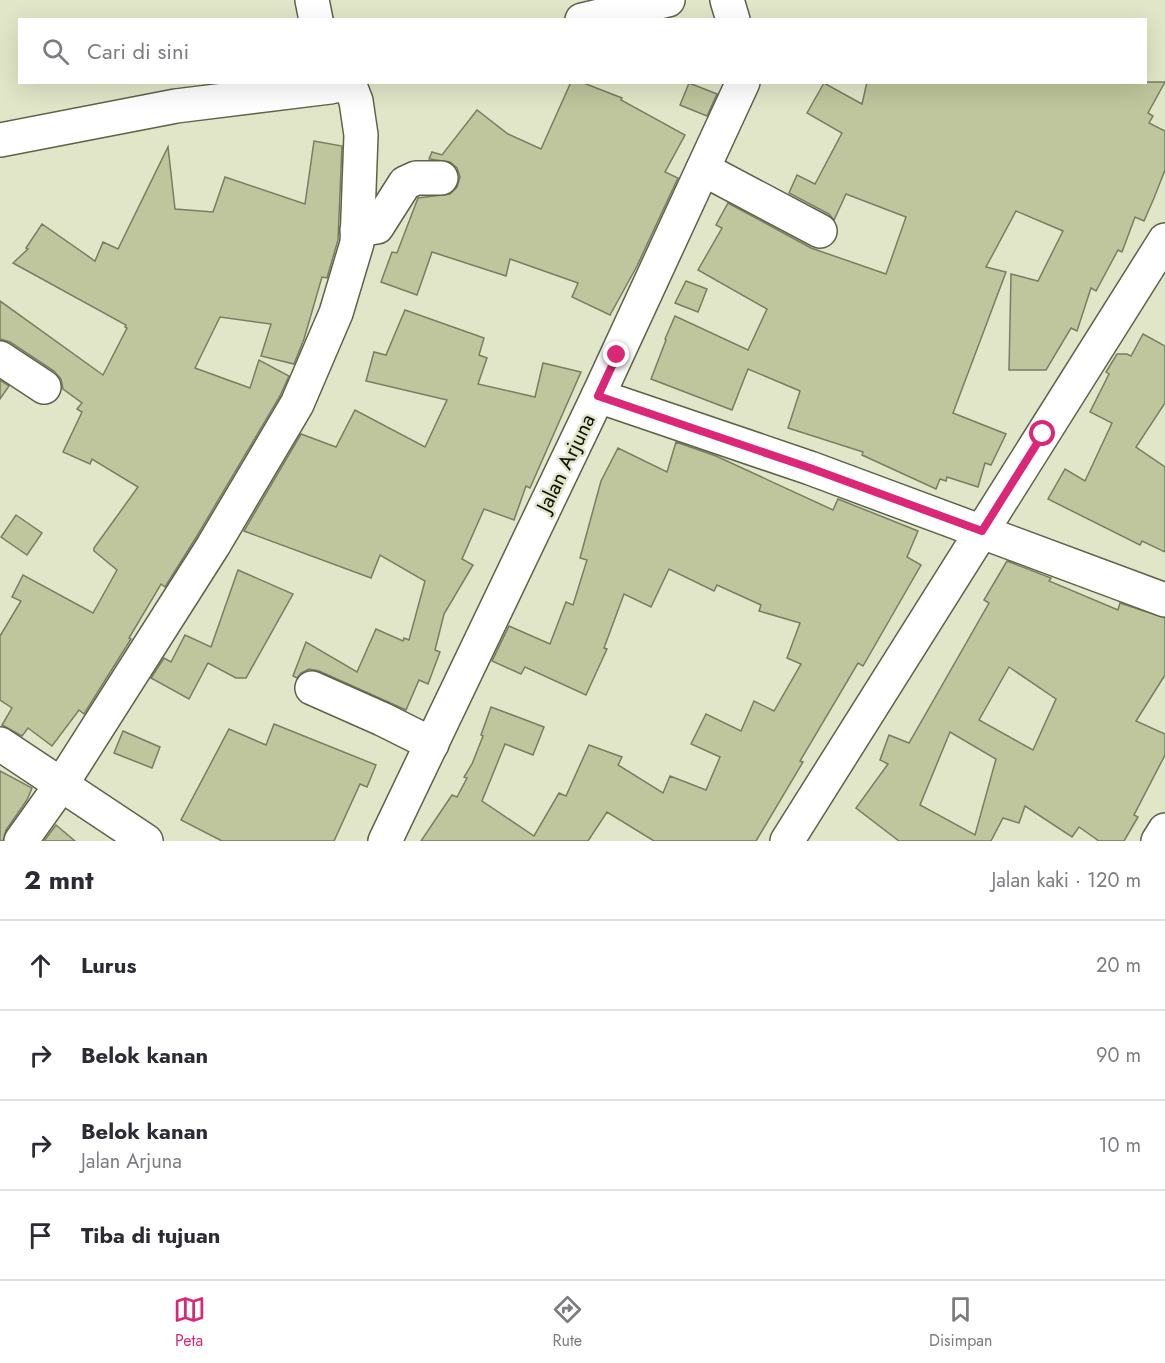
<!DOCTYPE html>
<html lang="id">
<head>
<meta charset="utf-8">
<style>
	:root { --surface:#fff; --page:#f2f2f3; --text:#2b2b33; --muted:#7c7c81; --line:#e1e1e2; --accent:#db2777 }
	body { margin:0; font-family:Jost,sans-serif; background:var(--page); color:var(--text) }
	.stop { position:absolute; width:18px; height:18px; margin:-14px; border:4px solid #db2777; border-radius:50%; background:#fff }
	.stop.end { background:#db2777; border-color:#fff; box-shadow:0 2px 6px #0008 }
	.list { margin:0; padding:0; list-style:none }
	h2 { display:flex; justify-content:space-between; align-items:center; height:78px; margin:0; padding:0 24px; font-size:26px }
	h2 small { font-size:20px; font-weight:400; color:var(--muted) }
	.list li { display:grid; grid-template-columns:39px 1fr auto; gap:18px; align-items:center; box-sizing:border-box; height:90px; padding:0 24px; border-top:2px solid var(--line) }
	.list b { display:block; font-size:22px; white-space:nowrap }
	.list p { margin:0; font-size:20px; white-space:nowrap; color:var(--muted) }
	.list em { font-size:20px; font-style:normal; color:var(--muted) }
	.icon { flex:none; width:33px; height:33px; fill:none; stroke:currentColor; stroke-width:2; stroke-linecap:round; stroke-linejoin:round }
	.map { position:relative; flex:none; width:1165px; height:841px; overflow:hidden }
	.search { position:absolute; background:var(--surface); box-shadow:0 6px 24px #0002; left:18px; right:18px; top:18px; height:66px; display:flex; align-items:center; gap:15px; box-sizing:border-box; padding:0 21px; border-radius:0px; color:var(--muted); font-size:22px }
	.sheet { height:438px; background:var(--surface) }
	nav { display:flex; justify-content:space-around; align-items:center; box-sizing:border-box; height:84px; border-top:2px solid var(--line); background:var(--surface); font-size:16px; color:var(--muted) }
	nav a { display:grid; justify-items:center; gap:3px }
	nav .on { color:var(--accent) }
	.map>svg:first-child { display:block }
	.building { fill:#bfc59c; stroke:#797d62; stroke-width:1.5; fill-rule:evenodd }
	.lines { fill:none; stroke-linecap:round; stroke-linejoin:round }
	.minor-casing { stroke:#5e6249; stroke-width:36 }
	.minor { stroke:#fff; stroke-width:33 }
	.route { stroke:#db2777; stroke-width:8 }
	.labels { text-anchor:middle; stroke-width:5; stroke-linejoin:round; paint-order:stroke }
	.street-label { font-size:21px; fill:#0f1007; stroke:#e1e6c8 }
</style>
</head>
<body>
<div class="map">
<svg width="1165" height="841" viewBox="0 0 1165 841">
	<rect width="100%" height="100%" fill="#e1e6c8"/>
	<g class="building">
		<polygon points="571,82 581,82 622,98 621,100 685,135 665,172 678,178 637,266 610,315 572,297 578,283 510,259 506,276 432,252 417,295 381,282 392,252 397,253 418,198 450,194 457,187 460,177 457,168 450,162 429,159 432,152 442,155 477,110 508,134 541,149"/>
		<polygon points="867,82 1165,82 1148,113 1153,116 1149,123 1165,131 1165,170 1154,198 1144,221 1135,217 1122,252 1118,250 1096,291 1091,288 1077,331 1071,328 1046,370 1009,370 1011,274 1038,281 1063,231 1016,211 986,267 1006,272 953,413 1006,434 991,465 985,463 978,487 947,477 946,481 940,479 936,489 862,455 863,452 788,428 800,391 748,369 732,410 651,379 666,340 665,339 675,316 748,350 767,309 698,270 722,228 716,225 728,203 811,248 886,274 906,217 846,194 834,220 829,214 789,193 797,175 815,184 842,133 807,113 824,83 862,104"/>
		<polygon points="689,83 717,94 707,116 680,105"/>
		<polygon points="314,141 342,146 338,240 327,278 322,277 304,339 294,364 261,356 271,324 220,317 195,368 250,388 259,360 289,376 280,396 197,536 165,587 161,584 129,638 131,639 84,714 79,710 52,746 28,728 22,736 2,725 12,708 0,700 0,636 21,601 12,597 23,575 93,613 117,570 94,551 94,548 138,487 92,459 90,464 63,452 82,412 77,409 82,403 63,389 61,379 54,371 10,342 0,339 0,301 103,375 127,328 125,327 126,325 13,263 28,249 26,248 42,224 95,261 103,242 118,249 168,147 175,209 213,212 225,177 305,204"/>
		<polygon points="686,281 707,289 698,312 675,303"/>
		<polygon points="405,310 484,338 479,355 487,358 478,384 535,397 543,363 581,372 530,488 526,486 514,520 484,509 462,559 473,565 444,614 435,650 440,652 428,684 419,680 406,710 319,671 309,669 301,673 297,678 293,676 306,642 357,672 376,629 403,641 404,638 409,640 425,581 380,555 371,578 244,531 301,434 336,447 355,410 425,447 447,400 366,381 374,352 386,355"/>
		<polygon points="1143,334 1165,346 1165,403 1136,447 1165,467 1165,552 1142,541 1140,545 1048,499 1065,469 1085,481 1112,423 1090,412 1109,374 1106,372 1117,354 1127,354 1131,356"/>
		<polygon points="0,380 9,386 0,399"/>
		<polygon points="676,442 716,456 833,510 838,499 918,531 907,557 921,565 863,666 858,663 800,761 803,762 756,841 654,841 607,812 588,841 421,841 452,795 457,797 467,778 464,777 472,764 483,736 481,735 491,707 544,727 533,755 505,744 482,801 534,836 559,793 566,796 589,745 622,757 618,765 663,793 670,776 706,790 720,757 691,744 706,714 741,731 754,701 774,711 801,664 787,658 800,623 759,611 761,605 717,585 714,591 669,569 651,607 624,594 604,648 607,649 586,695 525,667 521,674 492,661 509,626 550,644 566,602 573,605 587,560 580,558 601,481 618,448 667,472"/>
		<polygon points="16,515 42,533 27,555 1,537"/>
		<path d="M1007 561 1051 578 1049 581 1118 610 1120 603 1165 618V675L1136 721 1165 734V755L1134 815 1138 817 1124 841H1099L1079 827 1072 837 1025 806 1019 823 1003 818 991 841H899L856 808 888 764 880 760 889 735 909 743 989 603 984 600ZM1009 667 1056 699 1033 750 979 720ZM950 732 996 759 975 835 920 805Z"/>
		<polygon points="238,570 293,594 246,678 236,678 208,663 189,699 151,678 164,658 171,662 185,635 211,647"/>
		<polygon points="274,724 376,765 367,787 360,784 334,841 222,841 181,820 229,729 266,745"/>
		<polygon points="123,731 160,747 152,768 114,753"/>
		<polygon points="0,771 32,788 27,800 6,830 3,841 0,841"/>
		<polygon points="56,825 75,841 44,841"/>
	</g>
	<g class="lines">
		<defs>
			<g id="minor">
				<polyline points="312,0 316,20"/>
				<polyline points="727,0 733,20"/>
				<polyline points="582,20 668,0"/>
				<polyline points="0,140 176,106 330,87 349,83 356,101 361,135 357,243 336,313 297,404 213,546 61,785 21,841"/>
				<polyline points="703,169 820,231"/>
				<polyline points="357,230 377,227 405,183 416,178 441,178"/>
				<polyline points="0,358 44,387"/>
				<polyline points="598,396 810,468 1165,600"/>
				<polyline points="312,688 382,719 432,744"/>
				<polyline points="0,744 146,841"/>
				<polyline points="385,841 598,396 743,82"/>
				<polyline points="787,841 1165,240"/>
				<polyline points="1158,841 1165,830"/>
			</g>
		</defs>
		<use href="#minor" class="minor-casing"/>
		<use href="#minor" class="minor"/>
	</g>
	<g class="lines">
		<polyline class="route" points="617,355 598,396 810,468 982,531 1043,434"/>
	</g>
	<g class="labels">
		<g class="street-label">
			<text transform="translate(566 463) rotate(-64)" y="7">Jalan Arjuna</text>
		</g>
	</g>
</svg>
<div class="stop" style="left:1043px;top:434px"></div>
<div class="stop end" style="left:617px;top:355px"></div>
<div class="search"><svg class="icon" aria-label="search" viewBox="0 0 24 24"><circle cx="10" cy="10" r="6"/><path d="M15 15l6 6"/></svg>Cari di sini</div>
</div>
<section class="sheet">
<h2>2 mnt<small>Jalan kaki · 120 m</small></h2>
<ul class="list">
<li><svg class="icon" aria-label="ahead" viewBox="0 0 24 24"><path d="M12 20V5M6 11l6-6 6 6"/></svg><div><b>Lurus</b></div><em>20 m</em></li>
<li><svg class="icon" aria-label="right" viewBox="0 0 24 24"><path d="M7 20v-9h11M14 6l5 5-5 5"/></svg><div><b>Belok kanan</b></div><em>90 m</em></li>
<li><svg class="icon" aria-label="right" viewBox="0 0 24 24"><path d="M7 20v-9h11M14 6l5 5-5 5"/></svg><div><b>Belok kanan</b><p>Jalan Arjuna</p></div><em>10 m</em></li>
<li><svg class="icon" aria-label="arrive" viewBox="0 0 24 24"><path d="M6 21V4h12l-3 4 3 4H6"/></svg><div><b>Tiba di tujuan</b></div></li>
</ul>
</section>
<nav>
<a class="on"><svg class="icon" aria-label="map" viewBox="0 0 24 24"><path d="M3 6l6-2 6 2 6-2v14l-6 2-6-2-6 2zM9 4v14M15 6v14"/></svg>Peta</a>
<a><svg class="icon" aria-label="directions" viewBox="0 0 24 24"><path d="M12 3l9 9-9 9-9-9zM9 14v-3h6M13 9l2 2-2 2"/></svg>Rute</a>
<a><svg class="icon" aria-label="saved" viewBox="0 0 24 24"><path d="M7 4h10v16l-5-4-5 4z"/></svg>Disimpan</a>
</nav>
</body>
</html>
